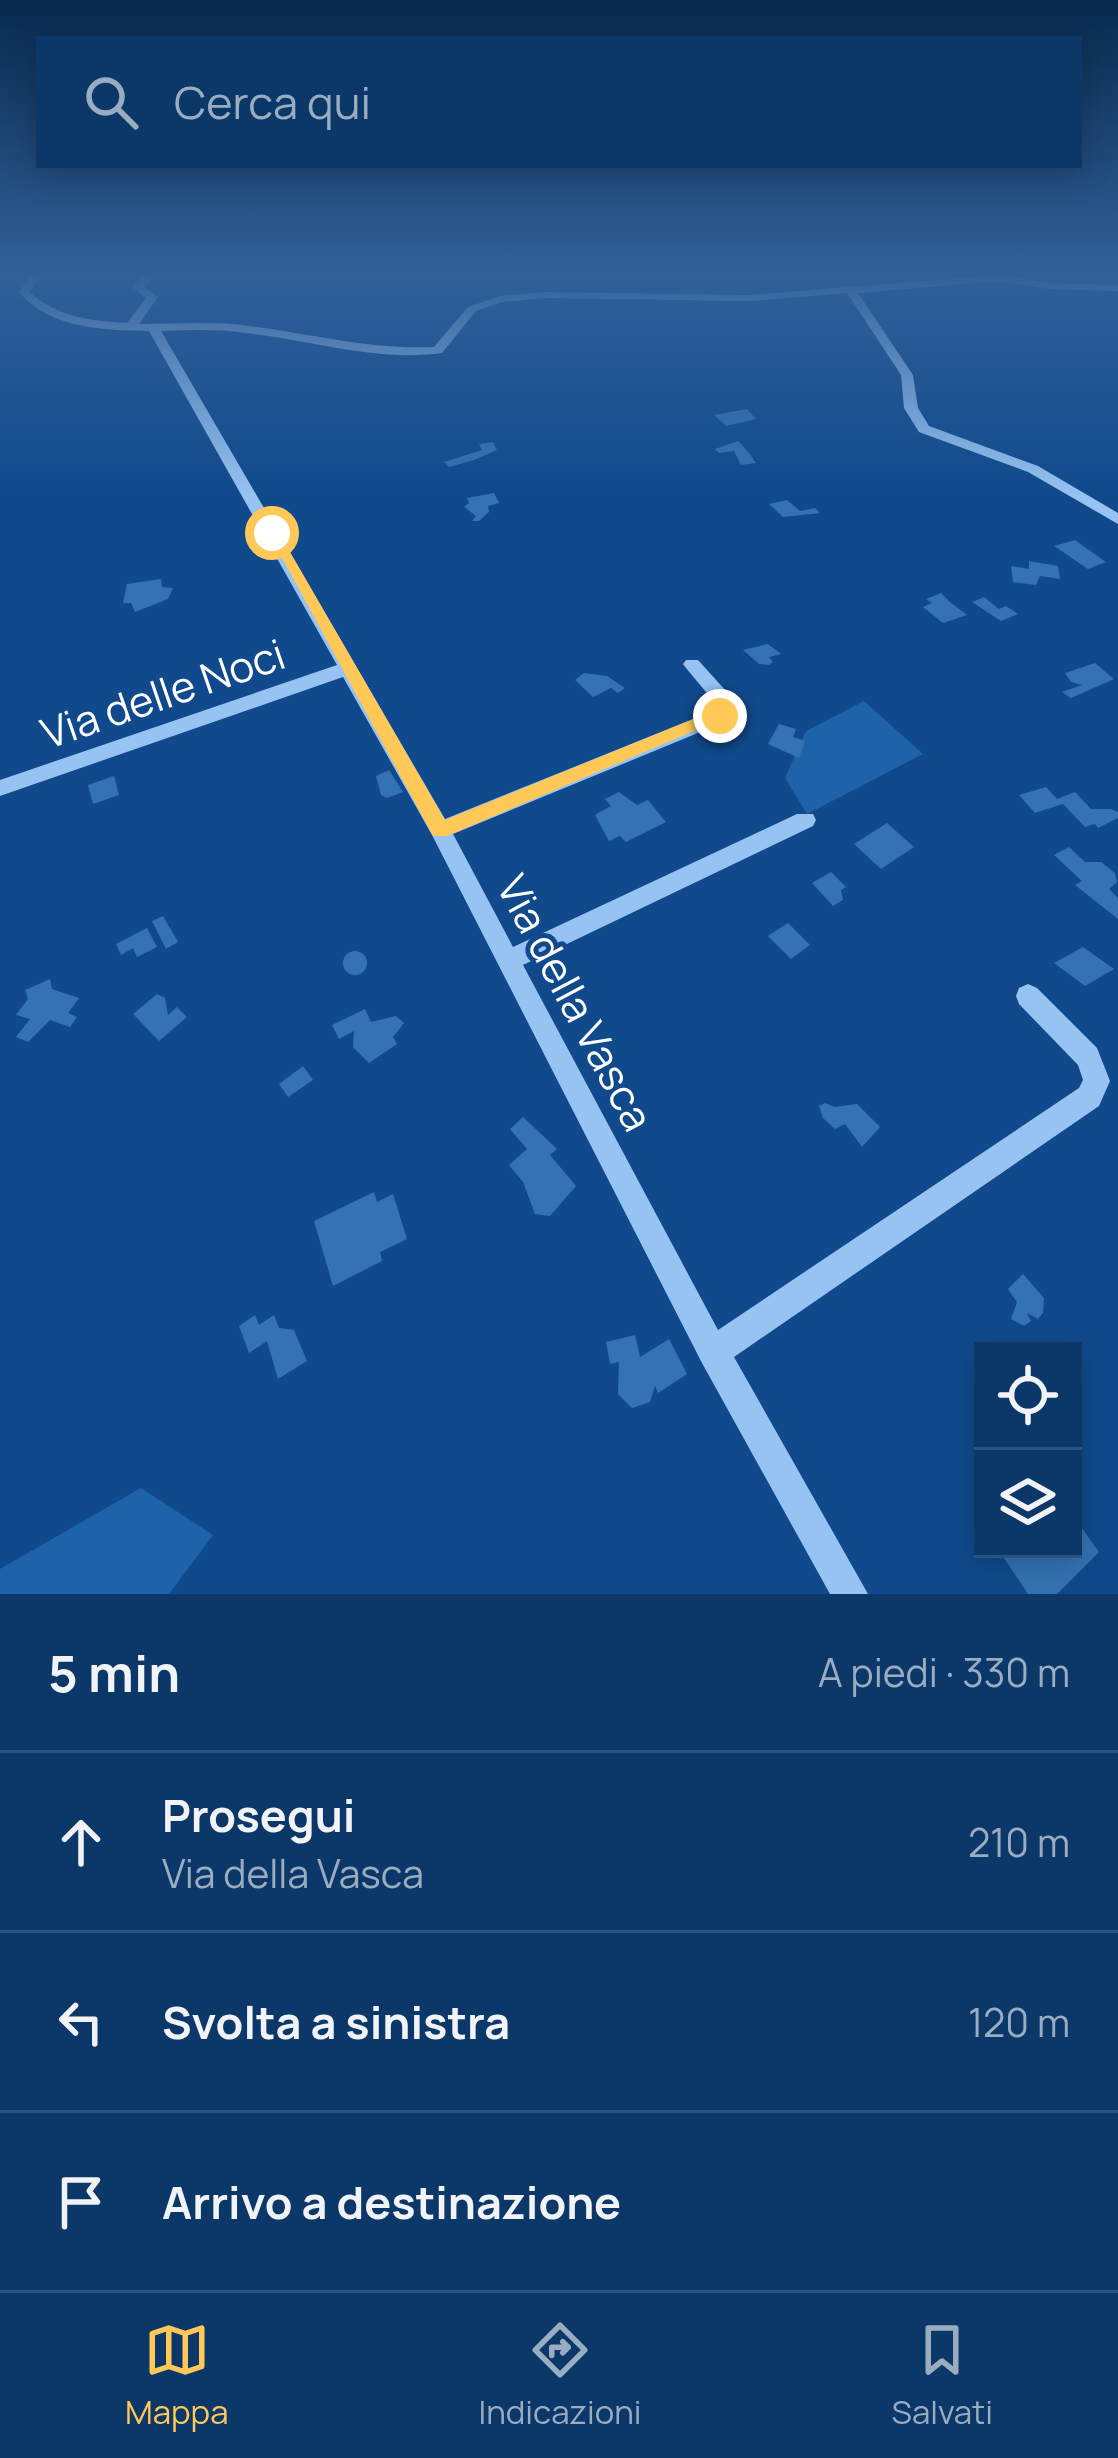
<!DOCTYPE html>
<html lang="it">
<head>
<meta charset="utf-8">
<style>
	:root { --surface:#0c3869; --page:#153f6f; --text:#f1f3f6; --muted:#9aacc0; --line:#2c527d; --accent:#ffc857 }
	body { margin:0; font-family:Manrope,sans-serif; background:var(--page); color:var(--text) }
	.controls { position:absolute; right:36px; bottom:36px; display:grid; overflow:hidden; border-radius:0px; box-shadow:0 6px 30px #0003 }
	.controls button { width:108px; height:108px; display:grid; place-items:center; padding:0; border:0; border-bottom:3px solid var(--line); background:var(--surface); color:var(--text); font:60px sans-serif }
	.stop { position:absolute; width:36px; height:36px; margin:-27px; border:9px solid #ffc857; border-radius:50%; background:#fff }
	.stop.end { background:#ffc857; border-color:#fff; box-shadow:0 3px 12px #0008 }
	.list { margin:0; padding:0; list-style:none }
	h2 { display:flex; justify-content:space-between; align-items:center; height:156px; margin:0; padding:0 48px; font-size:51px }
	h2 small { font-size:39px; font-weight:400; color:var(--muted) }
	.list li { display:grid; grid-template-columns:78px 1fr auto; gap:36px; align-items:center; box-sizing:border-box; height:180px; padding:0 48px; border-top:3px solid var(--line) }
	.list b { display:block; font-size:45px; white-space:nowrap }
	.list p { margin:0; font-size:39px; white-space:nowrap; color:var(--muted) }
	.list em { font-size:39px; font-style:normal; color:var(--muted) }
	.icon { flex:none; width:66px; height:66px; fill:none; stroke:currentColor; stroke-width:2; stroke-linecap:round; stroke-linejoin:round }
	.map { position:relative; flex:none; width:1118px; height:1594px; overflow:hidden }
	.search { position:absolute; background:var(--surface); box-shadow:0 6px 30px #0003; left:36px; right:36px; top:36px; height:132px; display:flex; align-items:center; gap:30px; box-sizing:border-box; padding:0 42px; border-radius:0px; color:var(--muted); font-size:45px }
	.sheet { height:696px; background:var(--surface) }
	nav { display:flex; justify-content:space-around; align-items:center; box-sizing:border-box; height:168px; border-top:3px solid var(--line); background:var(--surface); font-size:33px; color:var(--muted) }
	nav a { display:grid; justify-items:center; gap:6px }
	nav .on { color:var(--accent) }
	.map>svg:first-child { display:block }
	.green { fill:#1e62a9 }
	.building { fill:#3472b3 }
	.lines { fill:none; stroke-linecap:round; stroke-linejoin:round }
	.minor { fill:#96c3f2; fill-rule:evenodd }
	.route { fill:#ffc857 }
	.labels { text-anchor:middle; stroke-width:10; stroke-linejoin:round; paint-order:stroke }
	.street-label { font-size:42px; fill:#fff; stroke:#104a8c }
</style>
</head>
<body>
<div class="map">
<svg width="1118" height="1594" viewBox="0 0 1118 1594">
	<rect width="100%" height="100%" fill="#104a8c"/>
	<g class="green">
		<polygon points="864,701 923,754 807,814 785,778 806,731"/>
		<polygon points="141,1488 213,1535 169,1594 0,1594 0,1569"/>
	</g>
	<g class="building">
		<polygon points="747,409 756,419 726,426 714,415"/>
		<polygon points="738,441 750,454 756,463 741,465 734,451 719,453 715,449"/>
		<polygon points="493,442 497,450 474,460 449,467 444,462 482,450 479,444"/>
		<polygon points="494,493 499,503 488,506 489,512 479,521 472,521 476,516 464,507 469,503 467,498"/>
		<polygon points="787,500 800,511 815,508 820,513 783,517 769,504"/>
		<polygon points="1075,540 1093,553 1106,562 1088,569 1054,546"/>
		<polygon points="1029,561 1058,566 1060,579 1040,576 1036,585 1013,582 1011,566 1029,569"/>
		<polygon points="161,579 162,587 173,588 168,599 135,612 131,603 123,603 127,584"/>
		<polygon points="941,593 950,602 967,615 943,623 923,607 932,603 926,599"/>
		<polygon points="984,597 999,609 1006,606 1018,614 1001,621 972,602"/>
		<polygon points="768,644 781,654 769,657 773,662 769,665 759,664 743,650"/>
		<polygon points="1095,663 1114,679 1071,698 1062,692 1082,685 1071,682 1065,673"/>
		<polygon points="584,673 607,676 625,688 618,693 611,688 593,697 575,680"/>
		<polygon points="779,724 796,729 793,737 805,741 799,758 768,744"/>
		<polygon points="389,770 403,792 387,798 381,795 376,776"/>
		<polygon points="114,776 119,795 93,804 88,785"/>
		<polygon points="1046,787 1057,799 1075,792 1091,809 1111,809 1118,812 1118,818 1098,828 1095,824 1085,827 1063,804 1035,813 1019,795"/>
		<polygon points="619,792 637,805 648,800 666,822 626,842 620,836 609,841 595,815 611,806 605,799"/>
		<polygon points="887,823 914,847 881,869 854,844"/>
		<polygon points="1069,847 1085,862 1101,862 1115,873 1117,882 1109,889 1118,898 1118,919 1075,885 1082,881 1054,855"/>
		<polygon points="831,872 846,887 841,890 843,900 833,906 812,883"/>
		<polygon points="163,916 178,942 166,949 152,921"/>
		<polygon points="788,923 810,945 791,959 768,936"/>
		<polygon points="147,928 157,947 137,957 133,948 121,955 116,944"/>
		<polygon points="1083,947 1114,969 1085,986 1054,963"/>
		<circle cx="355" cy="963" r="12"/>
		<polygon points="50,979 52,989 79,998 68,1013 77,1017 70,1027 50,1020 28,1042 16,1037 30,1019 16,1015 28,999 25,990"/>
		<polygon points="157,994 165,998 168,1015 177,1007 187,1017 159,1041 133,1014"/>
		<polygon points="365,1009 371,1022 396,1016 404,1023 393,1037 397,1044 369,1063 353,1047 354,1031 339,1039 332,1025"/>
		<polygon points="303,1066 313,1080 288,1097 279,1084"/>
		<polygon points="825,1103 835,1107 857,1104 880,1127 862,1147 845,1124 835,1129 823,1118 819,1106"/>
		<polygon points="523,1117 557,1149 550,1155 576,1186 550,1216 535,1214 523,1182 509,1165 527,1149 510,1129"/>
		<polygon points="374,1192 377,1202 393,1194 407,1239 380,1252 382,1261 333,1286 314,1221"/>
		<polygon points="1023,1274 1044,1298 1043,1313 1038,1319 1027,1313 1031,1321 1024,1326 1011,1319 1017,1302 1008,1289"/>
		<polygon points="255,1315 259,1325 274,1315 279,1328 294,1330 307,1361 278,1379 267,1341 249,1353 239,1326"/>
		<polygon points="635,1335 640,1357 669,1339 687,1374 658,1393 655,1386 650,1402 632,1408 618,1394 619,1362 610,1364 606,1342"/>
		<polygon points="1073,1516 1099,1552 1057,1594 1028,1594 998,1549 1073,1549"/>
	</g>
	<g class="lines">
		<path class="minor" d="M31 274H41L30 292C56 317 92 321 127 323L146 298 132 287 145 274H157L144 287 158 297 139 324C176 324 213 321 250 326 312 334 371 350 434 347L468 307 500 296 544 292 749 295 999 275 1049 283 1118 285V291L1049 289 999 281 858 293 913 375 918 408 929 426 1038 466 1118 513V524L1028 472 919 432 904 408 901 375 847 293 749 301 544 298 502 302 476 311 442 353C376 362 311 340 246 333 218 329 189 330 161 331L445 819 713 711 716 704 686 668 683 664 686 660H698L736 702V711L727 721 453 834 513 947 797 814H813L816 820 813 826 523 965 718 1330 1079 1088 1083 1080 1078 1065 1019 1004 1016 996 1019 988 1028 984 1037 988 1097 1048 1110 1081 1099 1106 734 1357 868 1594H830L702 1363 432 835 343 677 0 796V780L337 665 149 331C105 330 49 329 19 292Z"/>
	</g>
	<linearGradient id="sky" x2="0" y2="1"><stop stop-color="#09294d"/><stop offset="0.55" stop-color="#316099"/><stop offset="1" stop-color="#316099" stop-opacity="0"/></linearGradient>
	<rect width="1118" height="497" fill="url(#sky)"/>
	<polygon class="route" points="267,530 279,533 445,820 713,711 726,711 729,716 447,836 433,836"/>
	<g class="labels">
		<g class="street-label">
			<text transform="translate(163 694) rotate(-19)" y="15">Via delle Noci</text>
			<text transform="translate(575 1003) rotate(62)" y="15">Via della Vasca</text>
		</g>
	</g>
</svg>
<div class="controls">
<button><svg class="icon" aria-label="locate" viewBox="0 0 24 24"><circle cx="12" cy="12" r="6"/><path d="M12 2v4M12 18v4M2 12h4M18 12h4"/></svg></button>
<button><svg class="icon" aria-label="layers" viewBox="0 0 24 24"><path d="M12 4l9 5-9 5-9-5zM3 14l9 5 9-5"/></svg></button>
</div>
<div class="stop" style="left:272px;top:533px"></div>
<div class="stop end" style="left:720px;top:716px"></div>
<div class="search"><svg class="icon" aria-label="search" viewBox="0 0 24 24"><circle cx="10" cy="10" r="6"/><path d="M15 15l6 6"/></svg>Cerca qui</div>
</div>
<section class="sheet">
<h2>5 min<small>A piedi · 330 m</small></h2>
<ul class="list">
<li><svg class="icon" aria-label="ahead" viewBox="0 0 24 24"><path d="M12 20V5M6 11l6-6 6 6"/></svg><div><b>Prosegui</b><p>Via della Vasca</p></div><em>210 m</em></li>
<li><svg class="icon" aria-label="left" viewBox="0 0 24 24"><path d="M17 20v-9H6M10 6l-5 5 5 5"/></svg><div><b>Svolta a sinistra</b></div><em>120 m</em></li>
<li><svg class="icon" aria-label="arrive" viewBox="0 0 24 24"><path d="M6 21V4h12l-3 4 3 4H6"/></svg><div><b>Arrivo a destinazione</b></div></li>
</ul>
</section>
<nav>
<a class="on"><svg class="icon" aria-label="map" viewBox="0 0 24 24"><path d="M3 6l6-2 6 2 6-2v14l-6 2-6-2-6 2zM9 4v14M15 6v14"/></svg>Mappa</a>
<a><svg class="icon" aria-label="directions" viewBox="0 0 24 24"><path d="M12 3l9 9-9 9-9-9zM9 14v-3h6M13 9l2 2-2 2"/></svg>Indicazioni</a>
<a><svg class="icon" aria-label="saved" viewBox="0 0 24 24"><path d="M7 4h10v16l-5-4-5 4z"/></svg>Salvati</a>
</nav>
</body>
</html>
